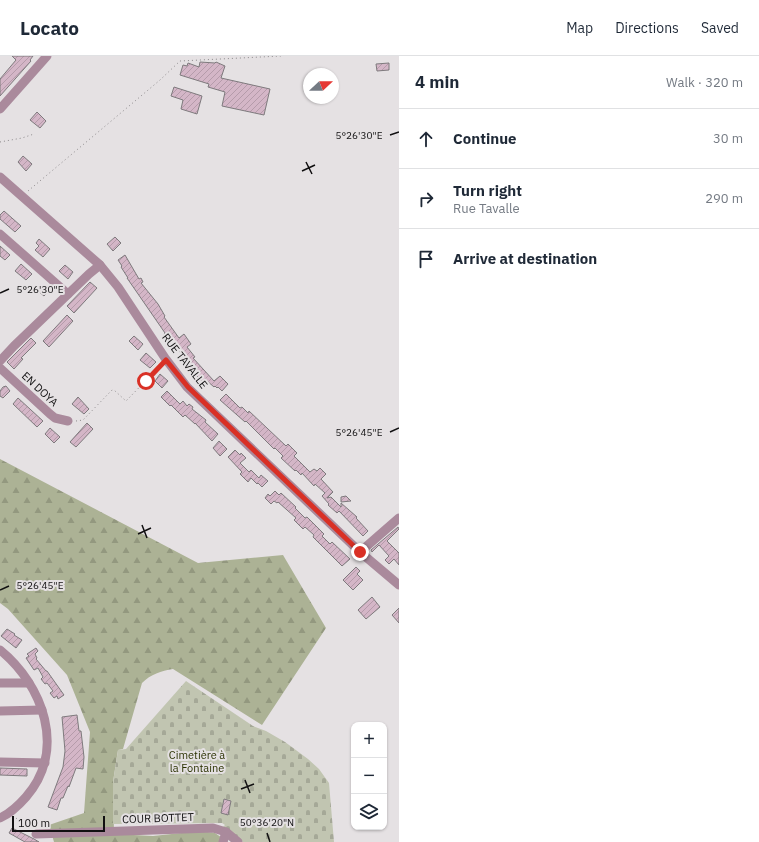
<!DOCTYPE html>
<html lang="en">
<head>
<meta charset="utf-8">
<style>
	:root { --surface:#fff; --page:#f6f6f7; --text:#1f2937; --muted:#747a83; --line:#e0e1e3 }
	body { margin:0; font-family:"IBM Plex Sans",sans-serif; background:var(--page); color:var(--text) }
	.controls { position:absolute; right:12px; bottom:12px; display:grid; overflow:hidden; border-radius:8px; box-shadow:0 1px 3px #0004 }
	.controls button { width:36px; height:36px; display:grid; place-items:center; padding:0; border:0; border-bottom:1px solid var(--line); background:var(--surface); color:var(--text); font:20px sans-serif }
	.compass { position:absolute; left:303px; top:12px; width:36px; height:36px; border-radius:50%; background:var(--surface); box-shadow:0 1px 3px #0004; rotate:68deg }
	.scale { position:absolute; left:12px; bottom:10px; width:93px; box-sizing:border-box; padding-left:4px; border:2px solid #111011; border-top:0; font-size:11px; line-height:14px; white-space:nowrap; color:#111011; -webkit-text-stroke:3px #e5e1e3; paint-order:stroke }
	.stop { position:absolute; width:12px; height:12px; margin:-9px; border:3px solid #d93025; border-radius:50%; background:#fff }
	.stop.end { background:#d93025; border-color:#fff; box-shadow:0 1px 4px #0008 }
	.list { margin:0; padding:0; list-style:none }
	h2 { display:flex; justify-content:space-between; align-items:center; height:52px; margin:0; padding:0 16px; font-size:17px }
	h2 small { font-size:13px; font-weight:400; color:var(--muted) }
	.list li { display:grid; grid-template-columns:26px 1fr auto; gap:12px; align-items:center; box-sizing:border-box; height:60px; padding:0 16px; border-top:1px solid var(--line) }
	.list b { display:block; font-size:15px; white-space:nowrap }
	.list p { margin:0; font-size:13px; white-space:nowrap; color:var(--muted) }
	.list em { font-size:13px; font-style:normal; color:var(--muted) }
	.icon { flex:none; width:22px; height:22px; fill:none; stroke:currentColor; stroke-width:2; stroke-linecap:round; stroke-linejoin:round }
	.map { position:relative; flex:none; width:399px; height:786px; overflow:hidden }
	header { display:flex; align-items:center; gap:24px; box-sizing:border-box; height:56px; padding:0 20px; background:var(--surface); border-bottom:1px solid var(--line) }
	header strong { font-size:19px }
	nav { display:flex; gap:22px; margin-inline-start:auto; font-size:14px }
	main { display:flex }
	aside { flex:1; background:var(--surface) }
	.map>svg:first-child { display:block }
	.forest { fill:url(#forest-firs) }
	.cemetery { fill:url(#cemetery-stones) }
	.building { fill:url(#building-hatch); stroke:#7e7a7d }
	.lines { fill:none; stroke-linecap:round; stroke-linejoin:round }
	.path { stroke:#8b888a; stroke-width:1; stroke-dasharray:1 3; stroke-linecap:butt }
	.minor { stroke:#aa8a9c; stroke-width:9 }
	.route { stroke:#d93025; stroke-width:5 }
	.ticks { fill:none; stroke:#111011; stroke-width:1.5 }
	.labels { text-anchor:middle; stroke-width:4; stroke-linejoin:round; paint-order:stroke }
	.street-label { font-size:11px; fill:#111011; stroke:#e5e1e3 }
	.park-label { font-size:11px; fill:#2a3100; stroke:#e5e1e3 }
	.ticks-label { font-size:10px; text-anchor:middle; fill:#111011; stroke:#e5e1e3; stroke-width:4; stroke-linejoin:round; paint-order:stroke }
</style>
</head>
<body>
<header>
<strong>Locato</strong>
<nav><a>Map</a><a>Directions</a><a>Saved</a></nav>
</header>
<main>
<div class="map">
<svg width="399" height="786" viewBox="0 0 399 786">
	<defs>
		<pattern id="forest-firs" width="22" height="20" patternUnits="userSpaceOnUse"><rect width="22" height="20" fill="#acb295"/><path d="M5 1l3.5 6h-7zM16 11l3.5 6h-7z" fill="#93987f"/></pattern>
		<pattern id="cemetery-stones" width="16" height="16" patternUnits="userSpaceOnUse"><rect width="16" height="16" fill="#c1c5b1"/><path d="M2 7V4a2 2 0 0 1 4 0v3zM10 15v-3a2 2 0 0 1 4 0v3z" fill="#a5a897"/></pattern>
		<pattern id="building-hatch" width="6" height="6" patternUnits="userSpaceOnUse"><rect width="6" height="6" fill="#d4b6c7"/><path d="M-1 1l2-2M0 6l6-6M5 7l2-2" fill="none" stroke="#b59baa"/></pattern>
	</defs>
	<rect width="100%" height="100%" fill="#e5e1e3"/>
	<path class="forest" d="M0 403 198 507 283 499 326 572 262 669 173 613C161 615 151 618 142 627L123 693 118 694 113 726 114 778 153 780 200 775 215 777 228 786H54L49 769 84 757 90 676 67 619 8 553 0 547Z"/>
	<polygon class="cemetery" points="186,625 253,670 266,675 285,686 308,703 319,713 329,727 334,786 243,786 223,771 225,769 222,767 113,768 113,726 118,694 126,693"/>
	<g class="building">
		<polygon points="12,0 33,0 30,4 31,5 0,40 0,23 16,4"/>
		<polygon points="200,6 215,7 216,6 225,10 221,22 270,33 264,59 222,50 225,36 208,31 209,28 180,19 183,9 187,10 188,7 199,11"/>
		<polygon points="389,7 389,14 377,15 376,8"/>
		<polygon points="174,31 202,40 197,58 181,53 183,44 171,40"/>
		<polygon points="37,56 46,65 40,72 30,64"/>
		<polygon points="23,100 32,108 26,115 18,106"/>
		<polygon points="4,155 21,170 15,176 0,163 0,159"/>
		<polygon points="115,181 121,187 113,195 107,188"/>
		<polygon points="39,183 50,193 43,201 35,194 39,190 36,187"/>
		<polygon points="0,190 10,199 5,204 0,200"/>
		<polygon points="125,199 139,223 141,222 143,226 141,227 158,248 165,260 164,261 179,282 184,278 191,288 187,291 195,301 193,302 214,325 220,320 228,328 222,335 218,331 217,332 215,330 214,331 206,324 203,327 186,307 187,306 183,300 169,281 167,282 164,278 165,277 127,222 128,222 121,211 122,210 118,204"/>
		<polygon points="21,208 32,218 26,224 15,215"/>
		<polygon points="65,209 73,216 68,223 59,215"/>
		<polygon points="90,226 97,232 74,257 67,250"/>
		<polygon points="44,229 50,234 44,240 38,235"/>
		<polygon points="67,259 73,265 49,291 43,285"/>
		<polygon points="134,280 143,288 138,294 129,285"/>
		<polygon points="31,282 36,287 21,302 23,303 14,313 7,306"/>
		<polygon points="146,297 156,306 150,312 140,304"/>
		<polygon points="160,318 168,325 162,332 155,325"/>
		<polygon points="6,330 10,335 3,342 0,340 0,335 3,331"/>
		<polygon points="167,335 180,348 183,345 187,350 189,348 193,351 192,353 206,364 205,366 218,378 212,385 195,367 195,368 185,359 183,361 171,349 170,350 161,341"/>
		<polygon points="226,338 240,352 242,351 248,357 249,355 286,390 288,388 297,397 294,400 310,416 314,413 317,415 320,412 326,418 321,423 333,436 327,442 331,441 341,451 341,447 357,461 356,462 368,475 363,480 339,455 337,457 328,449 329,448 322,440 325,437 315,428 314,430 302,417 301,419 296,414 295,415 281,402 283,400 275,392 274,393 246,365 245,366 220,344"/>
		<polygon points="78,341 89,353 84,358 72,348"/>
		<polygon points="18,342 43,365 37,371 13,348"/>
		<polygon points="87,367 93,373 76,391 70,386"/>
		<polygon points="50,372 60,381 54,387 45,378"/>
		<polygon points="219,385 227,393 220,400 213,392"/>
		<polygon points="235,394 240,399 241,397 246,402 240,407 249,416 251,414 259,422 261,419 268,425 262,431 258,427 257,428 251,422 248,426 240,418 242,416 228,401"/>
		<polygon points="275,435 279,439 281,437 296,451 295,452 305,462 307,461 324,478 322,480 330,488 332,486 350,503 342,510 313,481 314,479 305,471 303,473 294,464 296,462 278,446 277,447 274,445 271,448 265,442 268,438 270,440"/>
		<polygon points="346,440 351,445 341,446 341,441"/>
		<polygon points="398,471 399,473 387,485 399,497 399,509 394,503 389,508 385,504 389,500 379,489 372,496 371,494"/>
		<polygon points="356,511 360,515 357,518 363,524 353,534 343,524"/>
		<polygon points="372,541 380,551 366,563 358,554"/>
		<polygon points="399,552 399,567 392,559"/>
		<polygon points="7,573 15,578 14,579 22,584 16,592 1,580"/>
		<polygon points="36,592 38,595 35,598 37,602 36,603 46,615 47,615 64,639 58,643 57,640 54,642 50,637 53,635 47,627 45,628 41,623 43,621 38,612 34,614 26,602 29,600 27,598"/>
		<polygon points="77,659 79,675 81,675 84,701 83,713 76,712 69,731 68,730 63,742 61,742 57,754 48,751 63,711 65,695 62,661"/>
		<polygon points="0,712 27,713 27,720 0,719"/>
		<polygon points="224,743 231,745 228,759 221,757"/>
		<polygon points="12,772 34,783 39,786 25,786 9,777"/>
	</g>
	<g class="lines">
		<g class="path">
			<polyline points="0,86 22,82 34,78"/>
			<polyline points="28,135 160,24 180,5 281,0"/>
			<polyline points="76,365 83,364 112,334 114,334 126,345 161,309"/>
			<polyline points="16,762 29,772"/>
		</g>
		<g class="minor">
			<polyline points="0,53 47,0"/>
			<polyline points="0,121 100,209 118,231 165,302 187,331 360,496 399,529"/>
			<polyline points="0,178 68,238"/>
			<polyline points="0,305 14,290 89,218 100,209"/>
			<polyline points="0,312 50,358 55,362 68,365"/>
			<polyline points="360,496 399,462"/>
			<path d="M0 594C43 629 67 694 26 741 19 749 11 757 0 762"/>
			<polyline points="0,627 29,627"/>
			<polyline points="0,655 42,654"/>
			<polyline points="0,706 45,707"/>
			<polyline points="36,778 213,772 226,776 238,786"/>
			<polyline points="223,786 226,776"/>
		</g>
	</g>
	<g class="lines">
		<polyline class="route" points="146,325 166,304 188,331 360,496"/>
	</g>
	<path class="ticks" d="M390 79 399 76M306 106 312 118M302 115 315 109M0 237 9 233M390 376 399 372M142 469 147 482M138 478 151 472M0 534 9 530M245 724 250 737M241 733 254 728M267 777 270 786"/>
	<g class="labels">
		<g class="street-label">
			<text transform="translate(185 305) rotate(52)" y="4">RUE TAVALLE</text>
			<text transform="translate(40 333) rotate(43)" y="4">EN DOYA</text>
			<text transform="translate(158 762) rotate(-2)" y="4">COUR BOTTET</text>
		</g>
		<g class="park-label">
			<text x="197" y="703">Cimetière à<tspan x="197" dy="13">la Fontaine</tspan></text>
		</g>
	</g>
	<g class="ticks-label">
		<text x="359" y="83">5°26'30"E</text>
		<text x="40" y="237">5°26'30"E</text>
		<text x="359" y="380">5°26'45"E</text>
		<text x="40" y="533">5°26'45"E</text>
		<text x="267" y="770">50°36'20"N</text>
	</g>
</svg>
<div class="controls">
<button>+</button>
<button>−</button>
<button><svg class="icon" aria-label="layers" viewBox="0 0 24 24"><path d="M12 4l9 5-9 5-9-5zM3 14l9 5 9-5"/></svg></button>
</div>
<svg class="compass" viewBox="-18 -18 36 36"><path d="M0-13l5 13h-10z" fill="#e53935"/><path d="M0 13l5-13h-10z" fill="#747a83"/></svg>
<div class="scale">100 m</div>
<div class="stop" style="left:146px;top:325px"></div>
<div class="stop end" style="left:360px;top:496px"></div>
</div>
<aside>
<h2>4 min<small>Walk · 320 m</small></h2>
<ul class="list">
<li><svg class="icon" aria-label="ahead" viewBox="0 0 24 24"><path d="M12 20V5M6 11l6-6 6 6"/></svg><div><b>Continue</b></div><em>30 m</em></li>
<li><svg class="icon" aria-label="right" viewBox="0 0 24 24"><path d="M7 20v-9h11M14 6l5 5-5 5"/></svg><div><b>Turn right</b><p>Rue Tavalle</p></div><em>290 m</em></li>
<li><svg class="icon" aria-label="arrive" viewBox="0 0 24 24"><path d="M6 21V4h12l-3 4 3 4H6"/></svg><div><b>Arrive at destination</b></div></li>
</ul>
</aside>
</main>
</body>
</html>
